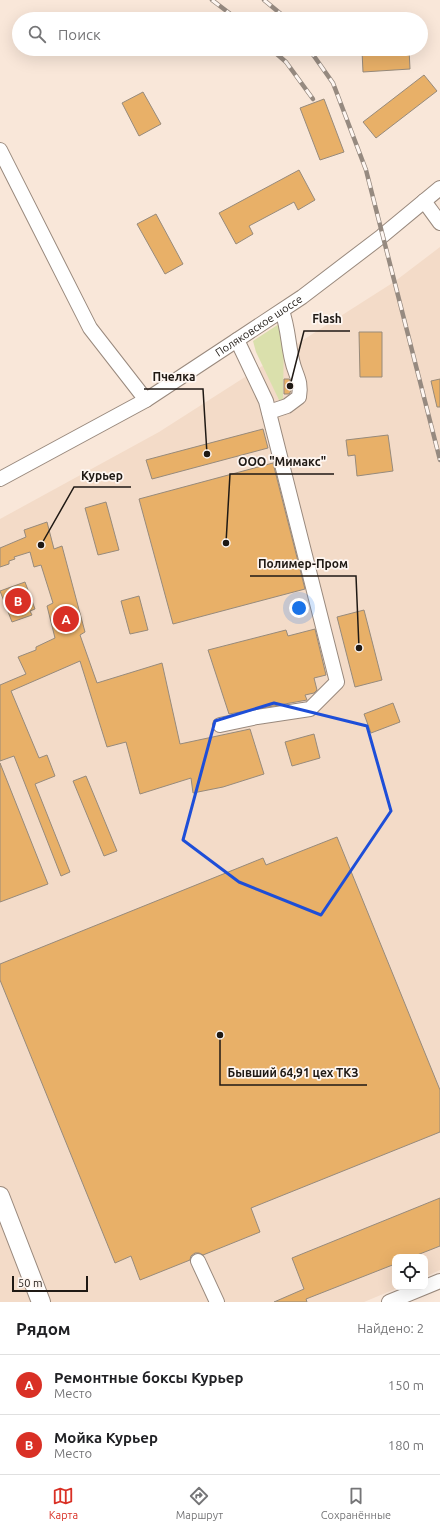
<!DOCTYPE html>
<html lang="ru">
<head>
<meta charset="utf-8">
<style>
	:root { --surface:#fff; --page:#f6f6f6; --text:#202124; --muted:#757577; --line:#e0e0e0; --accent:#d93025 }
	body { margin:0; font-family:Ubuntu,sans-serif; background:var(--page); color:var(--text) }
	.controls { position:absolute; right:12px; bottom:12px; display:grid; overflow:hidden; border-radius:8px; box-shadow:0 4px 16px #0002 }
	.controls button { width:36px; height:36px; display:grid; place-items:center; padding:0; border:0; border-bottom:1px solid var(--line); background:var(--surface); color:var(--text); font:20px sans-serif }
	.scale { position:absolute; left:12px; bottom:10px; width:76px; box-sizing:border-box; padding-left:4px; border:2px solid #1f1914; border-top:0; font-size:11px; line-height:14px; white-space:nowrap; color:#1f1914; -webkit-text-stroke:3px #fef6f1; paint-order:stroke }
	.you { position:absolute; left:299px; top:608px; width:14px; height:14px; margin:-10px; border:3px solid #fff; border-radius:50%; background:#1a73e8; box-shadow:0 0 0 6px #1a73e833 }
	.badge { display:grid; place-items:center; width:26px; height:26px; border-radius:50%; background:var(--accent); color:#fff; font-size:13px; font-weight:700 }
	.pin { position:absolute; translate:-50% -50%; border:2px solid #fff; box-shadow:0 1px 4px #0006 }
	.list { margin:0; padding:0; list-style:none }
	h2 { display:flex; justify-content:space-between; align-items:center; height:52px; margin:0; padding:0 16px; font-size:17px }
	h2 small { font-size:13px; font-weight:400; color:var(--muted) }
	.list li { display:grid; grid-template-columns:26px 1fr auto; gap:12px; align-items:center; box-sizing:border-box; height:60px; padding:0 16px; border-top:1px solid var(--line) }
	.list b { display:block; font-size:15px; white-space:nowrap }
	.list p { margin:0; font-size:13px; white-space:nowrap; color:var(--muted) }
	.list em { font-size:13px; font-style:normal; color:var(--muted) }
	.icon { flex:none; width:22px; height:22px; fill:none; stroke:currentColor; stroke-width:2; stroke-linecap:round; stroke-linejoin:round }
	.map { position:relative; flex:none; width:440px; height:1302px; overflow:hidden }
	.search { position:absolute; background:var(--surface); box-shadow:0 4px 16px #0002; left:12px; right:12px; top:12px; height:44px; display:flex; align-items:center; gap:10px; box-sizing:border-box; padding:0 14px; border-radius:22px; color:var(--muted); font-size:15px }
	.sheet { height:172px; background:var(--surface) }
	nav { display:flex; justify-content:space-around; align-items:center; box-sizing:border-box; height:56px; border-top:1px solid var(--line); background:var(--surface); font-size:11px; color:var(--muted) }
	nav a { display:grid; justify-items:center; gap:2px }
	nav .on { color:var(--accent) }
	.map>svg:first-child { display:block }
	.built { fill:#f3dbc8 }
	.green { fill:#dae0ac }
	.building { fill:#e8b068; stroke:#978a7b }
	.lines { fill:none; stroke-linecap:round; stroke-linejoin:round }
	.minor-casing { stroke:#99897d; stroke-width:16 }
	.major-casing { stroke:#99897d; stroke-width:20 }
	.minor { stroke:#fff; stroke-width:14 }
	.major { stroke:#fff; stroke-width:18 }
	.rail-casing { stroke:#968a80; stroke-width:4.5 }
	.rail { stroke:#fef6f1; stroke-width:3; stroke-dasharray:9; stroke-linecap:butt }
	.marked { fill:none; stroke:#1d4ed8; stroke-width:3; stroke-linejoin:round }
	.labels { text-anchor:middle; stroke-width:3.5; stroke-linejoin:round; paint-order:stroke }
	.street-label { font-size:11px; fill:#1f1914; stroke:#fef6f1 }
	.leader { fill:none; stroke:#1f1914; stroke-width:1.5 }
	.callout-dot { fill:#1f1914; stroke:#fef6f1; stroke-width:1.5 }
	.callout-label { font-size:12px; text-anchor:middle; font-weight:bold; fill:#1f1914; stroke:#fef6f1; stroke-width:3.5; stroke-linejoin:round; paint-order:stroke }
</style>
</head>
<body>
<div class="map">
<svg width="440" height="1302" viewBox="0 0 440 1302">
	<rect width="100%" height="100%" fill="#f9e7d9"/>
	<polygon class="built" points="440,247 440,1270 425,1277 425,1257 395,1257 395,1287 400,1287 364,1302 0,1302 0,519 159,432 394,282"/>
	<polygon class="green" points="279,324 284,332 283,402 280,402 256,352 253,341"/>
	<g class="building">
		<polygon points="391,49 409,49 410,69 363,72 362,51"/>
		<polygon points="424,75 437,91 376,138 363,122"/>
		<polygon points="143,92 161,124 139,136 122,103"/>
		<polygon points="324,99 344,152 320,160 300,108"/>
		<polygon points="299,170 315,200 298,210 294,202 249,226 253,234 236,244 219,213"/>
		<polygon points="156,214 183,264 165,274 137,224"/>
		<polygon points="359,332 382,332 382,377 360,377"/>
		<polygon points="284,379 289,379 290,380 291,391 289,394 284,394"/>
		<polygon points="440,379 440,407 437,407 431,381"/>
		<polygon points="263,429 268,448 152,479 146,460"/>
		<polygon points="388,435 393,471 357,476 355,455 348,456 346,440"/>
		<polygon points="273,463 305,589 173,624 139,499"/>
		<polygon points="106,502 119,550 98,555 85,508"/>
		<polygon points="47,522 54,549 62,546 85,632 80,635 97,683 162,663 180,744 250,729 264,774 223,787 193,793 191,778 140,794 126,742 107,747 80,661 11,691 39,758 47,755 55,776 35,784 70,872 61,876 14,756 0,761 0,685 26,674 18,657 36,650 36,647 55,638 47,606 53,603 41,565 34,567 30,552 14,557 15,559 9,561 9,564 0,567 0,548 26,537 24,530"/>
		<polygon points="25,582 35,609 30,611 32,615 12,622 0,591"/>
		<polygon points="139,596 148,630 130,634 121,601"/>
		<polygon points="364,610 382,680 355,687 337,617"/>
		<polygon points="315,629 326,675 314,678 317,690 314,693 305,695 307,700 229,714 208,650 286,630 288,636"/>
		<polygon points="393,703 400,722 371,733 364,714"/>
		<polygon points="314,734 320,758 292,766 285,742"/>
		<polygon points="0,763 48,884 0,902"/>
		<polygon points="86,776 117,851 104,856 73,781"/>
		<polygon points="337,837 440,1090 440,1132 251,1208 260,1232 203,1255 199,1253 195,1253 191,1256 190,1260 140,1280 131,1256 115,1263 0,980 0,964 263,858 266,865"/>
		<polygon points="440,1198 440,1246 412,1257 395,1257 395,1264 306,1299 307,1302 274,1302 304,1289 292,1258"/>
	</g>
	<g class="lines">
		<defs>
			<g id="minor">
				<polyline points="0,150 90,328 146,400"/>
				<polyline points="424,201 440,223"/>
				<path d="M269 412 287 406 299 397C302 380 295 375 292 360 288 343 288 327 282 311"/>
				<path id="s1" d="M0 479 146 400 237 340 302 297 382 236 440 188"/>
				<polyline points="220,725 257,717 310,709 337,682 266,401 237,340"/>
				<polyline points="198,1261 217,1302"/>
				<polyline points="389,1302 440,1281"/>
			</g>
			<polyline id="major" points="0,1196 41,1302"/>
		</defs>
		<use href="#minor" class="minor-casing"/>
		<use href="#major" class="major-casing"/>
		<use href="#minor" class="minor"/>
		<use href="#major" class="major"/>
		<defs>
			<g id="rail">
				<polyline points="212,0 237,19"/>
				<polyline points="264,0 287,19"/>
				<polyline points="271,49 286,62 313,99"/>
				<polyline points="309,49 333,83 366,170 440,460"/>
			</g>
		</defs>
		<use href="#rail" class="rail-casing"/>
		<use href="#rail" class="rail"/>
	</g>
	<path class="marked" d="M274 703 367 726 391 811 321 915 239 882 183 840 215 721Z"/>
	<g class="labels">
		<g class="street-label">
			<text dy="4" stroke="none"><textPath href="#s1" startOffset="301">Поляковское шоссе</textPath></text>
		</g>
	</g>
	<path class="leader" d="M290 386L304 331H350M207 454L203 389H144M226 543L230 474H334M41 545L74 487H131M359 648L356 576H250M220 1035L220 1085H367"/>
	<g class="callout-dot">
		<circle cx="290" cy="386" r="4"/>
		<circle cx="207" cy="454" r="4"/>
		<circle cx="226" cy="543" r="4"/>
		<circle cx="41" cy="545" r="4"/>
		<circle cx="359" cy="648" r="4"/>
		<circle cx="220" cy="1035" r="4"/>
	</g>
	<g class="callout-label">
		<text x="327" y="323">Flash</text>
		<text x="174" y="381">Пчелка</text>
		<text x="282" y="466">ООО "Мимакс"</text>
		<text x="102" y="480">Курьер</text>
		<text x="303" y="568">Полимер-Пром</text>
		<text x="293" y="1077">Бывший 64,91 цех ТКЗ</text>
	</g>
</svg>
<div class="controls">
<button><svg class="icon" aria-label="locate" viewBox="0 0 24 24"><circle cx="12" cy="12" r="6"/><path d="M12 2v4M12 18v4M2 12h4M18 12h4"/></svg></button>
</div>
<div class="scale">50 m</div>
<div class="you"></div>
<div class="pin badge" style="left:66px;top:619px">A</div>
<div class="pin badge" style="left:18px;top:601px">B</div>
<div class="search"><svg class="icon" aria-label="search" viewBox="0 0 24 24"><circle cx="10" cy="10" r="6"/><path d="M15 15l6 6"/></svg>Поиск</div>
</div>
<section class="sheet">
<h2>Рядом<small>Найдено: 2</small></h2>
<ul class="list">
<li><span class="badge">A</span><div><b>Ремонтные боксы Курьер</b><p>Место</p></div><em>150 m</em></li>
<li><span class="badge">B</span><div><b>Мойка Курьер</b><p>Место</p></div><em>180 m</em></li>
</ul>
</section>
<nav>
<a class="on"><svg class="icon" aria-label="map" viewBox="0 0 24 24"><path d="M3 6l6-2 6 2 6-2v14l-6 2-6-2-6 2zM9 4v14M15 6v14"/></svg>Карта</a>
<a><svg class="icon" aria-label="directions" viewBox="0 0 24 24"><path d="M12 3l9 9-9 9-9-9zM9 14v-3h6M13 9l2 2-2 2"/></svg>Маршрут</a>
<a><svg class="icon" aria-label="saved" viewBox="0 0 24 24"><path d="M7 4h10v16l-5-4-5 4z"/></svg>Сохранённые</a>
</nav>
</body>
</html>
